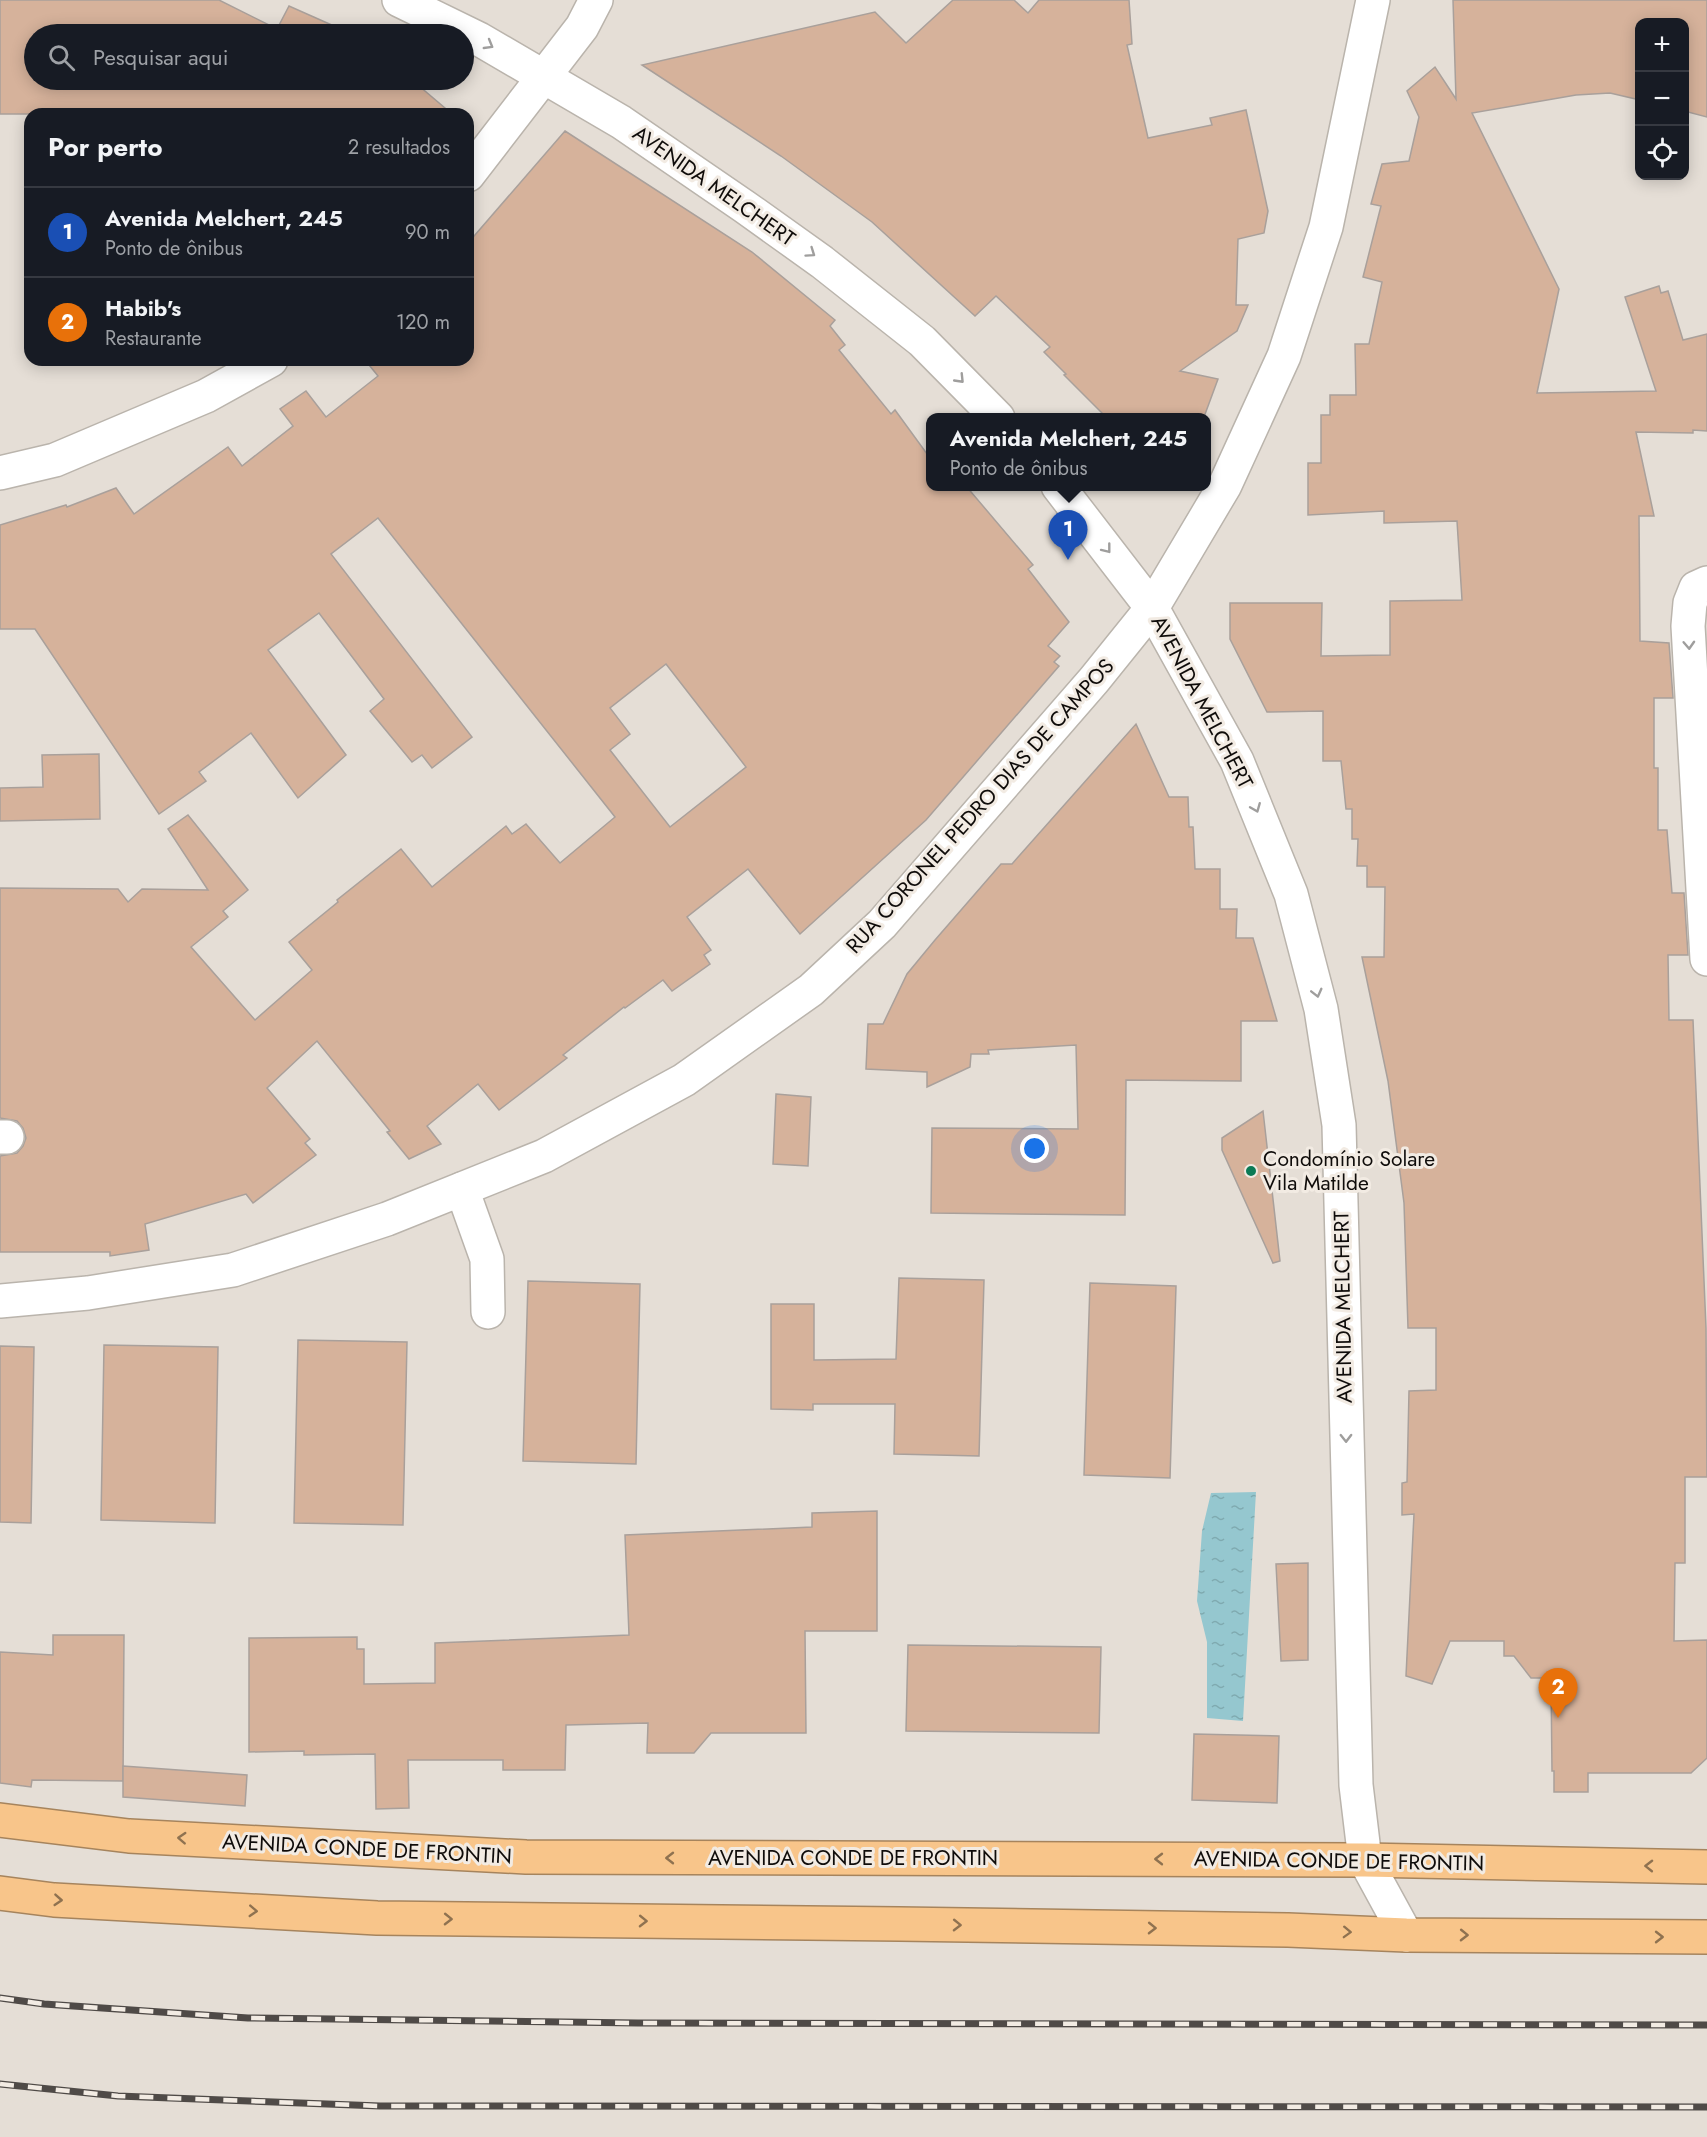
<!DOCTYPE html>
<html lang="pt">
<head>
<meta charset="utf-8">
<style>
	:root { --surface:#171b24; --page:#242831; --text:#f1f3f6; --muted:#9ea1a6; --line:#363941; --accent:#0c7a55 }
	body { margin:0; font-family:Jost,sans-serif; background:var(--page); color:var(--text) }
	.controls { position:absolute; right:18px; top:18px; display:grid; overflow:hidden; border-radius:12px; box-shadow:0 3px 15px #0003 }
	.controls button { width:54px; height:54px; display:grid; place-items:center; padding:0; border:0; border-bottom:2px solid var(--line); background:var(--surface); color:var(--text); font:30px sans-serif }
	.you { position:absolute; left:1035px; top:1149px; width:21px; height:21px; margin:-15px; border:4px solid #fff; border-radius:50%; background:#1a73e8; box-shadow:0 0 0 9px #1a73e833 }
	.badge { display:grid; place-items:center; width:39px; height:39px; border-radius:50%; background:var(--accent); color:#fff; font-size:20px; font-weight:700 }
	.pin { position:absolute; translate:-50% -50px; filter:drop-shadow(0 2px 3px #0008) }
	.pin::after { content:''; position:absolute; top:32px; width:21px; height:18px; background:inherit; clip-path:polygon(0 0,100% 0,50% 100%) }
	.popup { position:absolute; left:926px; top:413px; width:285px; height:78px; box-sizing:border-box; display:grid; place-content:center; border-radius:12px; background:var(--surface); filter:drop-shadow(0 2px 4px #0005); font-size:20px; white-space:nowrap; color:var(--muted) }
	.popup b { font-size:22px; color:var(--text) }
	.popup::after { content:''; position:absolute; left:50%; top:100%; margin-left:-12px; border:12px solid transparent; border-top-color:var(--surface) }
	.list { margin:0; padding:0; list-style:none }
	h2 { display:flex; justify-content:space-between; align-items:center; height:78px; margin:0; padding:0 24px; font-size:26px }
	h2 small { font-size:20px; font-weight:400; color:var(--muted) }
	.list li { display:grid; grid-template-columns:39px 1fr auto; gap:18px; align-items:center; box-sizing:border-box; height:90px; padding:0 24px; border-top:2px solid var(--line) }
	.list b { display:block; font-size:22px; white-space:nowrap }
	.list p { margin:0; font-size:20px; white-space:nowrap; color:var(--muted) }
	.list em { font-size:20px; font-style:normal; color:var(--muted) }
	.icon { flex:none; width:33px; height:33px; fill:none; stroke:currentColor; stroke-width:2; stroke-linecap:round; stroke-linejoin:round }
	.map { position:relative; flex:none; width:1707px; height:2137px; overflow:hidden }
	.search { position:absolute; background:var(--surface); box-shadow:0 3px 15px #0003; left:24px; top:24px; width:450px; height:66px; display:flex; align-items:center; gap:15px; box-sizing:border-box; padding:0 21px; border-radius:33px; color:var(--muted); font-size:22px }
	.panel { position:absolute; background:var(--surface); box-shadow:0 3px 15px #0003; left:24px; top:108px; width:450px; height:258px; border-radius:18px }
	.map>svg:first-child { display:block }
	.water { fill:url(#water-ripples) }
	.building { fill:#d6b29b; stroke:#a9a09b; stroke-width:1.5; fill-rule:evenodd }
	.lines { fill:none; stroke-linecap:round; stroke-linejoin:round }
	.minor-casing { stroke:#bab4ac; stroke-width:36 }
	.highway-casing { stroke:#a6845d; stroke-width:36 }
	.minor { stroke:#fff; stroke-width:33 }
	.highway { stroke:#f8c58a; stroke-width:33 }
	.rail-casing { stroke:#4f4a47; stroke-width:7 }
	.rail { stroke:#f2ebe3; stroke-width:4.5; stroke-dasharray:14; stroke-linecap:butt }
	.oneway { stroke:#9f9e9d }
	.oneway2 { stroke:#8f7250 }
	.poi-dot { fill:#0c7a55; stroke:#f2ebe3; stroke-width:2 }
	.labels { text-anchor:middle; stroke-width:6; stroke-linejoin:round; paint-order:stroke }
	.street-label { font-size:21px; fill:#0f0c0a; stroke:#f2ebe3 }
	.poi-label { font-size:21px; fill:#0f0c0a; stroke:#f2ebe3; text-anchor:start }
</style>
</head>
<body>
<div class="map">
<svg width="1707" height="2137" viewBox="0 0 1707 2137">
	<defs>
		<pattern id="water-ripples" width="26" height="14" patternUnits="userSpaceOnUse" patternTransform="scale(1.5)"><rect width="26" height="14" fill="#95c7cf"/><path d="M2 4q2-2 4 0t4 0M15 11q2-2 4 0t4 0" fill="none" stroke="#7faab0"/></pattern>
	</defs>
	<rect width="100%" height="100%" fill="#e5ded6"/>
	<polygon class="water" points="1256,1492 1243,1721 1207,1718 1207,1642 1197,1601 1202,1531 1211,1493"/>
	<g class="building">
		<polygon points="0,0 219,0 277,29 289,6 352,34 34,34 34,80 412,80 452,114 0,114"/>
		<polygon points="953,0 1014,0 1028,13 1039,0 1129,0 1132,44 1127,45 1148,138 1212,125 1210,118 1246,110 1268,211 1264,233 1238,239 1236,305 1248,305 1237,331 1180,371 1218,379 1204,417 1106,417 1064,375 1066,374 1044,352 1050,347 996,296 975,316 872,222 781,156 642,65 875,12 906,43"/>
		<polygon points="1453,0 1707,0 1707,117 1684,111 1684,22 1640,22 1640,100 1610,93 1576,95 1472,113 1559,289 1537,393 1656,391 1625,297 1659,286 1661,293 1668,291 1683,340 1707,334 1707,431 1693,430 1693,433 1636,432 1654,516 1639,516 1640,641 1669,643 1673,698 1654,698 1654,768 1658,768 1658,830 1667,830 1672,893 1684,893 1688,955 1668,955 1669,1020 1693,1020 1706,1328 1707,1477 1685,1477 1685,1563 1675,1563 1674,1641 1707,1640 1707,1758 1691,1773 1588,1773 1588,1792 1554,1792 1554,1771 1552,1771 1551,1678 1531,1678 1514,1656 1504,1656 1504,1641 1450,1641 1432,1684 1406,1676 1414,1514 1402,1515 1402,1483 1407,1482 1409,1391 1436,1390 1436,1328 1408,1328 1404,1203 1388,1081 1362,957 1384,957 1385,887 1367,887 1367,866 1357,866 1358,839 1352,839 1352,809 1346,809 1341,761 1323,761 1323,711 1267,712 1230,639 1230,603 1322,603 1321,656 1390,655 1390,601 1462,600 1457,521 1384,523 1384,511 1308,515 1308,463 1321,463 1321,415 1330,415 1330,395 1356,395 1355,344 1369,344 1382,282 1363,277 1381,206 1371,204 1382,164 1409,161 1419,117 1407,91 1435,67 1456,99"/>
		<path d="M565 131 752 252 835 320 830 326 845 345 839 350 891 414 895 410 930 458V486H966L1033 565 1028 569 1069 622 1048 646 1060 656 1054 662 1059 666 926 820 800 934 748 869 687 917 711 950 704 955 710 964 672 991 663 980 625 1008 624 1007 563 1055 567 1058 499 1110 478 1084 427 1126 441 1144 409 1159 387 1132 390 1131 317 1041 267 1088 310 1139 305 1143 316 1155 253 1203 246 1194 145 1224 149 1250 110 1256V1252H0V1156L17 1153 23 1146 26 1138 23 1128 17 1121 0 1118V888L118 889 128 902 142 889 208 890 168 829 188 815 248 890 223 911 228 917 191 947 255 1020 312 970 289 942 338 902 337 900 401 849 432 887 506 826 512 834 526 824 560 863 615 817 378 518 331 554 472 737 432 768 422 755 412 762 370 711 384 699 319 613 268 650 346 755 298 798 251 733 199 772 206 781 159 814 35 629H0V525L66 505 67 507 116 488 134 514 228 447 242 466 293 426 280 409 306 391 326 417 378 376 365 360H468V243ZM666 664 746 767 670 827 610 750 630 734 610 708Z"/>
		<polygon points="1136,724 1169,797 1188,797 1189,827 1193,827 1195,869 1220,869 1220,909 1237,909 1236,938 1253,938 1277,1021 1241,1021 1241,1081 1126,1080 1125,1215 931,1213 932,1128 1078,1129 1076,1045 988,1050 989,1054 971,1054 970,1067 927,1087 927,1072 866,1069 868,1024 883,1024 907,974 935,940 1001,864 1012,864"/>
		<polygon points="99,754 100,819 0,821 0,788 43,787 42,755"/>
		<polygon points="776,1094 811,1097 808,1166 773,1164"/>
		<polygon points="1263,1111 1280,1261 1273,1263 1222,1150 1222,1138"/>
		<polygon points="899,1278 984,1280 979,1456 894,1454 895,1404 813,1404 813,1410 771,1409 771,1304 814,1304 814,1360 896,1359"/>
		<polygon points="528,1281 640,1284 636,1464 523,1461"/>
		<polygon points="1090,1283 1176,1286 1170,1478 1084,1475"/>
		<polygon points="298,1340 407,1342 403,1525 294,1523"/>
		<polygon points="104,1345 218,1347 215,1523 101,1520"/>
		<polygon points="0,1346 34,1347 31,1523 0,1522"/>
		<polygon points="877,1511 877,1631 805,1631 806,1733 711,1733 694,1753 647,1753 648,1723 566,1725 565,1770 503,1770 503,1760 408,1760 409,1808 376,1809 375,1754 304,1755 304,1751 249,1752 249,1638 357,1637 357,1649 364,1649 364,1684 435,1683 435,1643 629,1635 625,1535 812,1527 812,1513"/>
		<polygon points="1308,1563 1308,1660 1281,1661 1276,1564"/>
		<polygon points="53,1635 124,1635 123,1781 32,1780 31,1787 0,1783 0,1652 53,1655"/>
		<polygon points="908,1645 1101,1647 1099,1733 906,1731"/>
		<polygon points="1194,1734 1279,1736 1277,1803 1192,1800"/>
		<polygon points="123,1766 247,1775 245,1806 123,1797"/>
	</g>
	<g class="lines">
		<defs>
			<g id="minor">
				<polyline points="399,0 479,39 621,122 745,207 822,262 922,341 998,418"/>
				<polyline points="468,175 582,27 596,0"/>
				<polyline points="0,473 55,460 206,396 271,360"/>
				<polyline points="1058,486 1152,608 1237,761 1291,894 1321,1009 1339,1125 1356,1785 1365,1860 1406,1935"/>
				<polyline points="1707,583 1696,588 1690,603 1688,626 1707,959"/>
				<polyline points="0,1137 7,1137"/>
				<polyline points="462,1189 487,1259 488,1312"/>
				<polyline points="0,1301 88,1293 233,1270 387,1219 544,1156 684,1080 811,990 882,924 1094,680 1152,608 1225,485 1284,356 1326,227 1373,0"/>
			</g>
			<g id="highway">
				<polyline points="0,1820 129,1836 526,1857 1365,1860 1707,1867"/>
				<polyline points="0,1893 54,1900 377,1918 899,1924 1288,1930 1406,1935 1707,1937"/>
			</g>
		</defs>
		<use href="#minor" class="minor-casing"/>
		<use href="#highway" class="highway-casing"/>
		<use href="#minor" class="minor"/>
		<use href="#highway" class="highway"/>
		<defs>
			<g id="rail">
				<polyline points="0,1998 44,2004 248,2018 638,2023 1707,2025"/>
				<polyline points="0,2084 118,2096 380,2106 1707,2107"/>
			</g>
		</defs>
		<use href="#rail" class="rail-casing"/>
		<use href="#rail" class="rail"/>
	</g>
	<defs><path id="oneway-chevron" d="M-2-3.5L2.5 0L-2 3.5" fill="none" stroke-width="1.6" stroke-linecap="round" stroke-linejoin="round" transform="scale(1.5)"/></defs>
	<g class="oneway">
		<use href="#oneway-chevron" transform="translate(489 45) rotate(30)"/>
		<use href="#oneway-chevron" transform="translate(811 253) rotate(35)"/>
		<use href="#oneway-chevron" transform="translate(960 379) rotate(46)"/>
		<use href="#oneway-chevron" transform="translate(1107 549) rotate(52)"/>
		<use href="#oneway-chevron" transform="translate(1689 645) rotate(87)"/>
		<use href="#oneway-chevron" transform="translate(1256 808) rotate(68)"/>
		<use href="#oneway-chevron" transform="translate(1317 993) rotate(76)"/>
		<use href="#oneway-chevron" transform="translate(1346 1438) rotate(89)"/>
	</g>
	<g class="oneway2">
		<use href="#oneway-chevron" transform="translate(182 1838) rotate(-177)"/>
		<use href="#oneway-chevron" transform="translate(670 1858) rotate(-180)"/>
		<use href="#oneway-chevron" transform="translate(1159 1859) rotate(-180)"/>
		<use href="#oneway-chevron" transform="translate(1649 1866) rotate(-179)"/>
		<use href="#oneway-chevron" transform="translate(58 1900) rotate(4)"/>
		<use href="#oneway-chevron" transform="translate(253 1911) rotate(3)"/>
		<use href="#oneway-chevron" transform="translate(448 1919) rotate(1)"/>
		<use href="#oneway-chevron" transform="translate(643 1921) rotate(1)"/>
		<use href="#oneway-chevron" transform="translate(957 1925) rotate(1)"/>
		<use href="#oneway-chevron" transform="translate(1152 1928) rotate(1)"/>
		<use href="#oneway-chevron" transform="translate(1347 1932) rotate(2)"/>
		<use href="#oneway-chevron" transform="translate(1464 1935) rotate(1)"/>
		<use href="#oneway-chevron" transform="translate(1659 1937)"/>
	</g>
	<circle class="poi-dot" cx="1251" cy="1171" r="6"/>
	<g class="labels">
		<g class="street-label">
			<text transform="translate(714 186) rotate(35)" y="7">AVENIDA MELCHERT</text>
			<text transform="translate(1202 702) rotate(62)" y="7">AVENIDA MELCHERT</text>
			<text transform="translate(980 806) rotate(-48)" y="7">RUA CORONEL PEDRO DIAS DE CAMPOS</text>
			<text transform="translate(1343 1307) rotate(-91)" y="7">AVENIDA MELCHERT</text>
			<text transform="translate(367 1849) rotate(3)" y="7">AVENIDA CONDE DE FRONTIN</text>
			<text x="853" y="1865">AVENIDA CONDE DE FRONTIN</text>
			<text transform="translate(1339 1861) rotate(1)" y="7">AVENIDA CONDE DE FRONTIN</text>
		</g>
		<g class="poi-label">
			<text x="1263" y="1166">Condomínio Solare<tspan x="1263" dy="24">Vila Matilde</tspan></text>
		</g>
	</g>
</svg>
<div class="controls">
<button>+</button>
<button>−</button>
<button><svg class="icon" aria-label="locate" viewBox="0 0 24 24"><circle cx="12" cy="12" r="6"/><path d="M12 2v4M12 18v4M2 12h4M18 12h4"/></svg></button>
</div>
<div class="you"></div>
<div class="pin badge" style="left:1068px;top:560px;background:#1a4fb4">1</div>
<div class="popup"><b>Avenida Melchert, 245</b>Ponto de ônibus</div>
<div class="pin badge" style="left:1558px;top:1718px;background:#e8710a">2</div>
<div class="search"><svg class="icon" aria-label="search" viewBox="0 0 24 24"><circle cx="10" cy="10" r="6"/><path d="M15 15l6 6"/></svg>Pesquisar aqui</div>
<section class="panel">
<h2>Por perto<small>2 resultados</small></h2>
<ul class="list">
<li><span class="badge" style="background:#1a4fb4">1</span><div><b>Avenida Melchert, 245</b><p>Ponto de ônibus</p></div><em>90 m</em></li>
<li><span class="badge" style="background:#e8710a">2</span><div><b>Habib's</b><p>Restaurante</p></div><em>120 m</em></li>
</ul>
</section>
</div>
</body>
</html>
